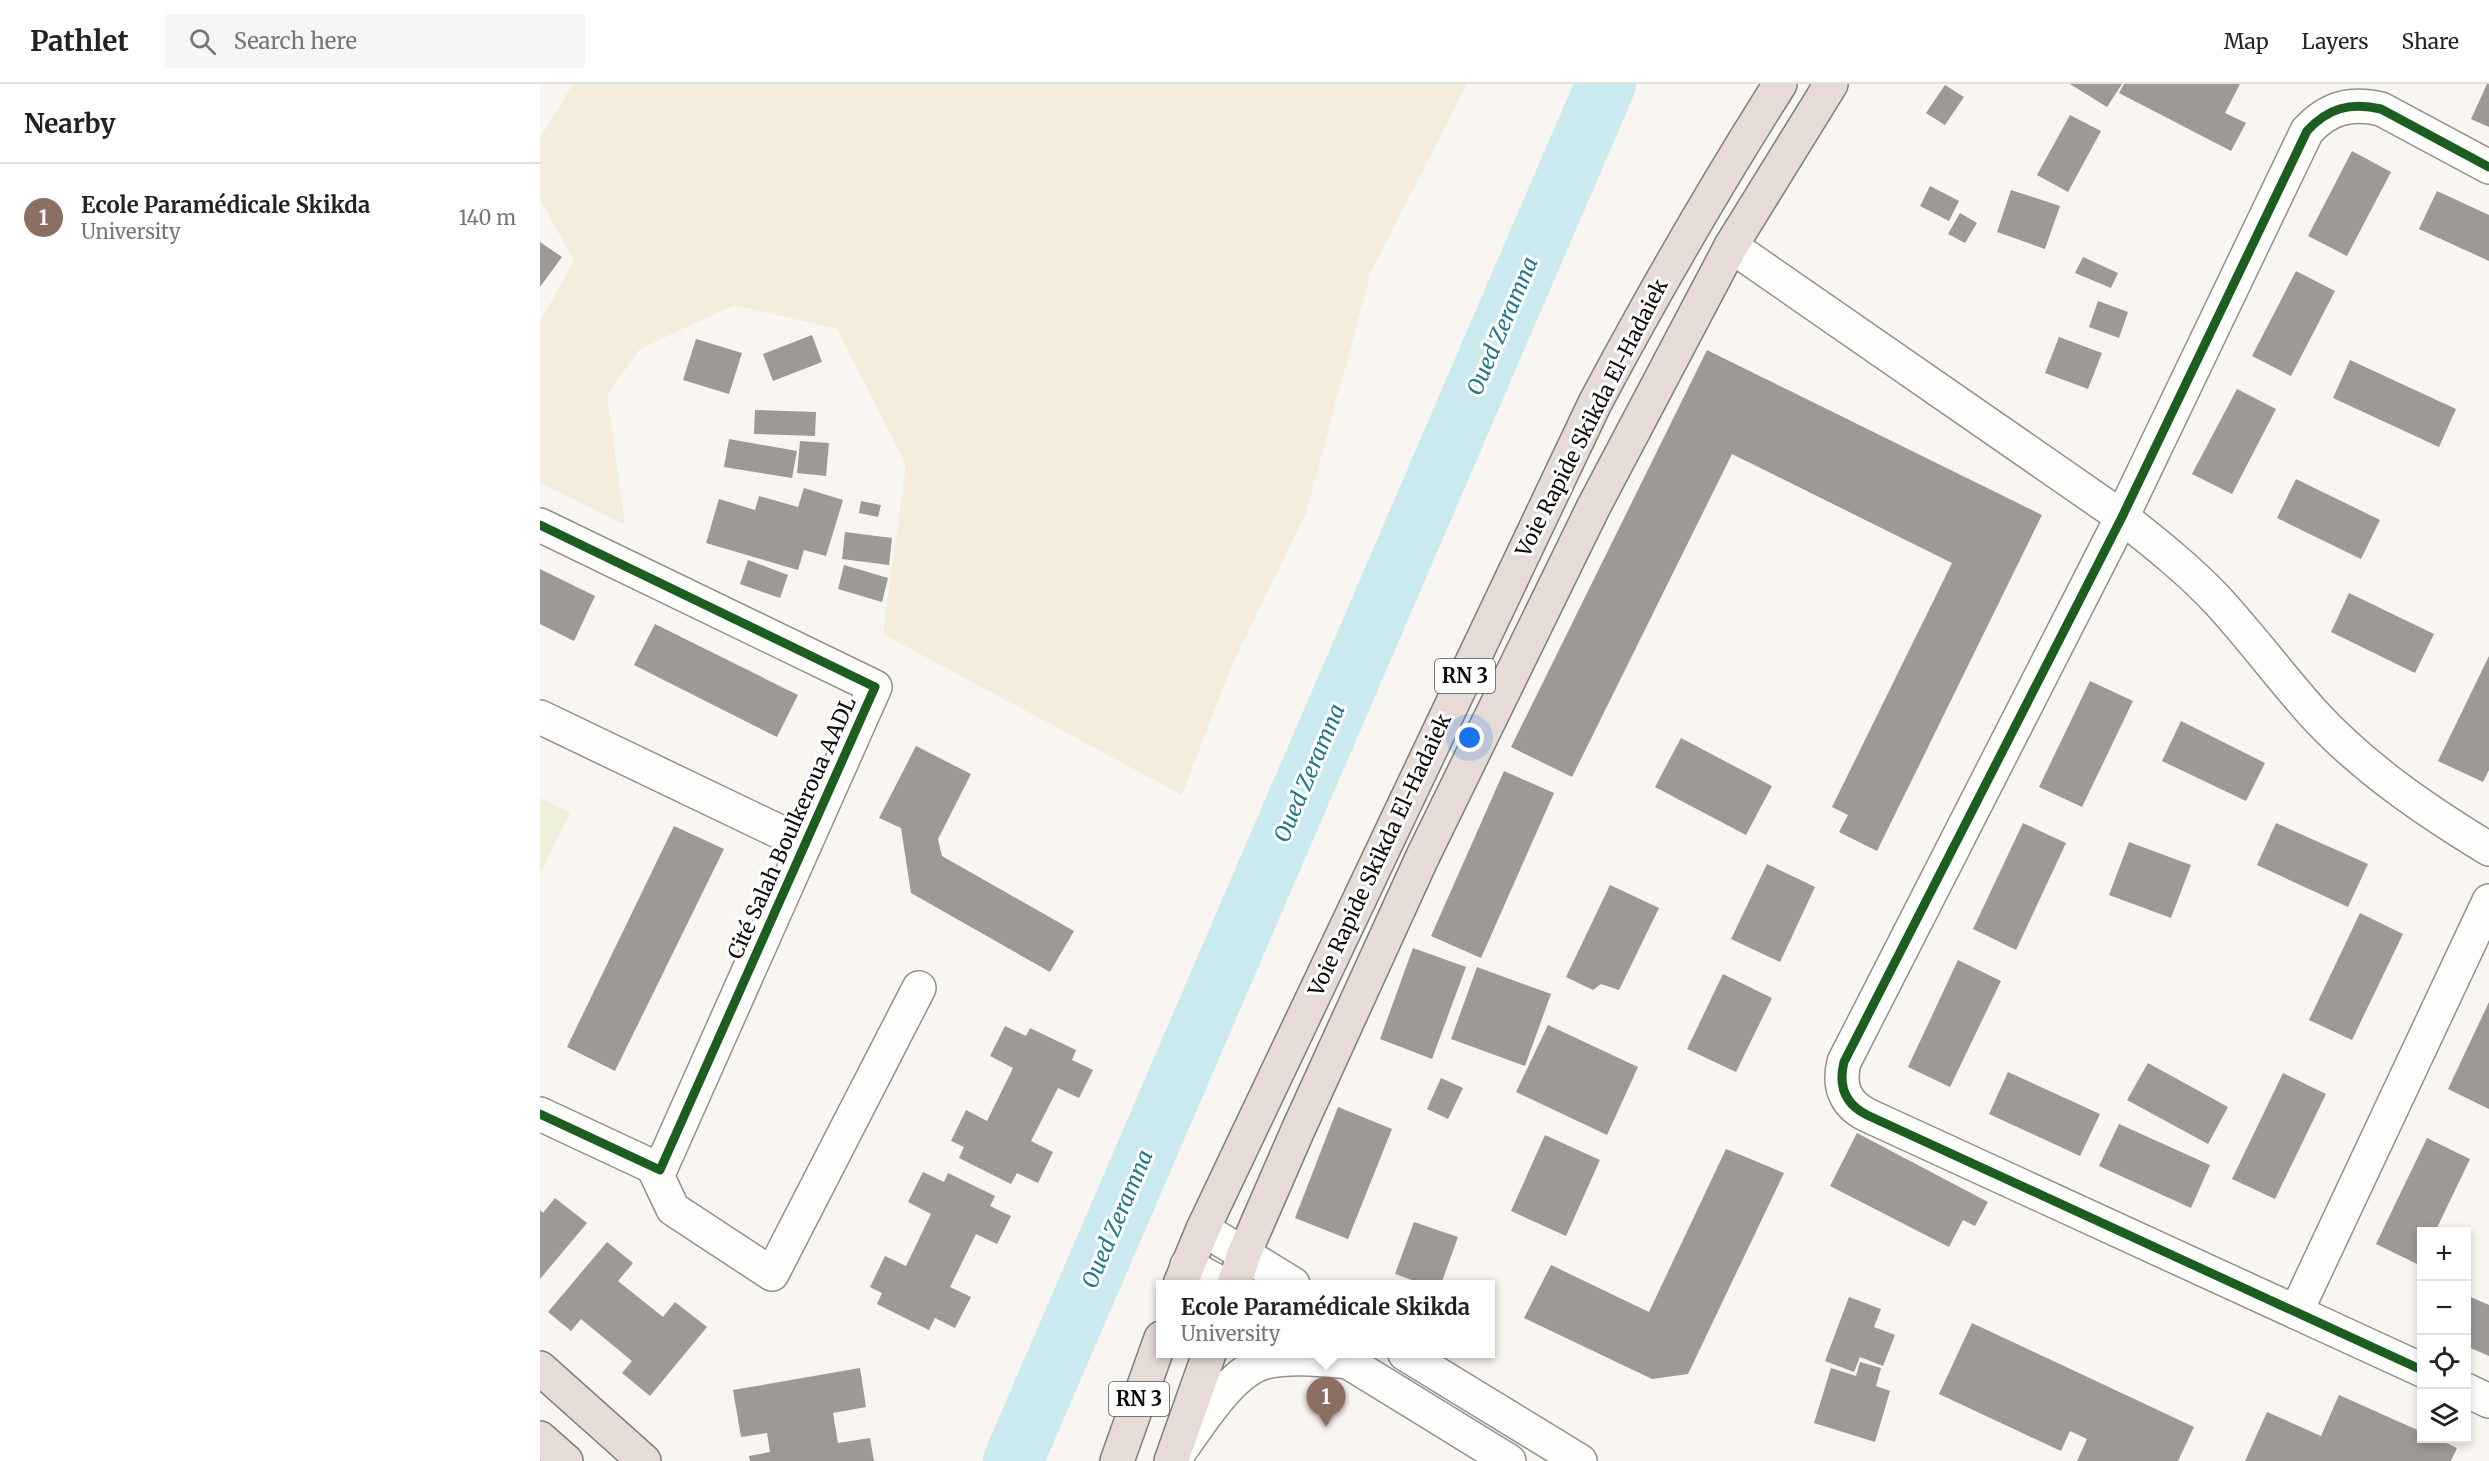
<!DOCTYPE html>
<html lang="en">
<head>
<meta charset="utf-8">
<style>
	:root { --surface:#fff; --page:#f6f6f6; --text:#222; --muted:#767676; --line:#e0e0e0; --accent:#db2777 }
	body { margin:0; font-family:Merriweather,serif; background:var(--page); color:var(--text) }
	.controls { position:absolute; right:18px; bottom:18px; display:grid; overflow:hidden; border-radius:0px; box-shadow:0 3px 9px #0003 }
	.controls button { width:54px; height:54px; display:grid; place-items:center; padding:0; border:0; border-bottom:2px solid var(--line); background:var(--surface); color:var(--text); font:30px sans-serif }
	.you { position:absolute; left:930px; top:654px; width:21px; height:21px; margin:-15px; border:4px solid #fff; border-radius:50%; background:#1a73e8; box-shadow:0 0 0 9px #1a73e833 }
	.badge { display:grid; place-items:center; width:39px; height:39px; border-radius:50%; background:var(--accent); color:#fff; font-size:20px; font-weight:700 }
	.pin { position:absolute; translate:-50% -50px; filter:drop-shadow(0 2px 3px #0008) }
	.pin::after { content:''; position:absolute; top:32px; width:21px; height:18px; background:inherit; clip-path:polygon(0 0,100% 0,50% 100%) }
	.popup { position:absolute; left:616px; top:1196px; width:339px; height:78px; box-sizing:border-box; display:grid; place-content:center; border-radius:0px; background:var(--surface); filter:drop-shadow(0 2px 4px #0005); font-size:20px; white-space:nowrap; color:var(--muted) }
	.popup b { font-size:22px; color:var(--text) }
	.popup::after { content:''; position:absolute; left:50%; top:100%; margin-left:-12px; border:12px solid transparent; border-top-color:var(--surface) }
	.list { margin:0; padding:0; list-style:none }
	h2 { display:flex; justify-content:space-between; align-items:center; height:78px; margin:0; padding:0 24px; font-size:26px }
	h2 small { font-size:20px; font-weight:400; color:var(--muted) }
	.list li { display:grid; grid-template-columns:39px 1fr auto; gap:18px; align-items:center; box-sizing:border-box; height:108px; padding:0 24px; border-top:2px solid var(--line) }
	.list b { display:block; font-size:22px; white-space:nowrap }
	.list p { margin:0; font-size:20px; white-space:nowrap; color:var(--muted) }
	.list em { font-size:20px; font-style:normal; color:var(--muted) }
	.icon { flex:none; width:33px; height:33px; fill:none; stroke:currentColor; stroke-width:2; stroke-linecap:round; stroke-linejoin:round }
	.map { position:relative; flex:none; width:1949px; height:1377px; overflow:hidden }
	header { display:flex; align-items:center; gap:36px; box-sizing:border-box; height:84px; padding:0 30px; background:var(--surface); border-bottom:2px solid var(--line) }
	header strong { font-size:28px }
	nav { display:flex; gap:33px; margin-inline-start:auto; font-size:21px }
	.search { width:420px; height:54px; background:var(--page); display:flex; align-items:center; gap:15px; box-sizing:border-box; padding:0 21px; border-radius:0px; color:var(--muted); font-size:22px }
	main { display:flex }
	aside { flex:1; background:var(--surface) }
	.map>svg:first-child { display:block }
	.farmland { fill:#f4edde }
	.pitch { fill:#eff0dc }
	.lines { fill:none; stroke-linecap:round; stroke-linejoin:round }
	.river { stroke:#cbeaef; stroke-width:60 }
	.building { fill:#9c9996 }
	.minor-casing { stroke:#93918f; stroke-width:36 }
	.highway-casing { stroke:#807e7c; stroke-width:36 }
	.minor { stroke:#fefefd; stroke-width:33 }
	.highway { stroke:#e6dbd6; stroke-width:33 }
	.cycleway-casing { stroke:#fff; stroke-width:13 }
	.cycleway { stroke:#1b5e20; stroke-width:9 }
	.labels { text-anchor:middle; stroke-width:6; stroke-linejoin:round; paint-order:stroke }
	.shield { fill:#fff; stroke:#555; stroke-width:1.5 }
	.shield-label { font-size:20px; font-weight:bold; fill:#0c0c0c }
	.street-label { font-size:21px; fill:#0c0c0c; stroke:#fff }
	.water-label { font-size:22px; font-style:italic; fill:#24758e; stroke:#fff }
</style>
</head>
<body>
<header>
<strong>Pathlet</strong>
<div class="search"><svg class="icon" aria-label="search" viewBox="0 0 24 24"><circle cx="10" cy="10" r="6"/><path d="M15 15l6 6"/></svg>Search here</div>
<nav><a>Map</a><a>Layers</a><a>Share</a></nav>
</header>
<main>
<aside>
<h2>Nearby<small></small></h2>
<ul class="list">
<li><span class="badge" style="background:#8d6e63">1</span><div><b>Ecole Paramédicale Skikda</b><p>University</p></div><em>140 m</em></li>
</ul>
</aside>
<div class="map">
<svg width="1949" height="1377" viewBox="0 0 1949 1377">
	<rect width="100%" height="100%" fill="#f9f5f0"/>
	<polygon class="farmland" points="33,0 927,0 831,188 766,429 691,583 642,711 343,550 366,381 297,245 194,221 100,265 67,311 85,441 0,399 0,238 34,177 0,115 0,54"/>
	<polygon class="pitch" points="0,714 30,729 0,790"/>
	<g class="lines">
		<polyline class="river" points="473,1377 1066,0"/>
	</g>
	<g class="building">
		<polygon points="1530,0 1582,0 1567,23"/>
		<polygon points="1584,0 1700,0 1685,29 1706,39 1691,67 1579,9"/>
		<polygon points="1947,0 1949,0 1949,43 1931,35"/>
		<polygon points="1405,1 1424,13 1405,41 1386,29"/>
		<polygon points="1530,31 1561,47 1528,108 1497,91"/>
		<polygon points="1812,67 1851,88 1807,172 1768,152"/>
		<polygon points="1390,102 1419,117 1409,137 1380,122"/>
		<polygon points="1471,106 1520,122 1505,165 1457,148"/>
		<polygon points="1897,107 1949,131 1949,177 1879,145"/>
		<polygon points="1420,129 1437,139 1425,159 1408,150"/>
		<polygon points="0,158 22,173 0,203"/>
		<polygon points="1543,173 1578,189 1571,204 1535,189"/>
		<polygon points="1756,187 1795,207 1751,292 1712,272"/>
		<polygon points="1558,217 1588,228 1579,254 1549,243"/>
		<polygon points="272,251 282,278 233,297 223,270"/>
		<polygon points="1519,253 1562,269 1548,305 1505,289"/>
		<polygon points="156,255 202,269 189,310 143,296"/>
		<polygon points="1167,266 1502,431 1337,767 1299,748 1308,731 1292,723 1412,479 1192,370 1032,693 971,663"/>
		<polygon points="1810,276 1916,325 1899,363 1793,314"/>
		<polygon points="1697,305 1736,325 1692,410 1652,390"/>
		<polygon points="215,326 276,328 275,352 214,350"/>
		<polygon points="189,355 257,367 252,394 184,383"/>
		<polygon points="260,357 289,359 286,392 257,389"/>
		<polygon points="1756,395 1840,436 1821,475 1737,434"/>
		<polygon points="264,404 303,416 286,472 264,466 258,486 166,459 179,415 215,426 219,412 258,423"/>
		<polygon points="321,417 341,421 338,433 319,429"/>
		<polygon points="305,448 352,454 349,481 302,475"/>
		<polygon points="208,476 248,491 240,514 200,500"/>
		<polygon points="304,481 348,494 342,518 298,505"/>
		<polygon points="0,485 55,512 34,557 0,540"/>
		<polygon points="1809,509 1894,550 1875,589 1791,548"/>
		<polygon points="115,540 258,611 237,653 94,581"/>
		<polygon points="1949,572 1949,686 1943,698 1898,677"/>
		<polygon points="1550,597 1593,617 1542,723 1499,703"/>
		<polygon points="1641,637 1725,679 1706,717 1622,677"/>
		<polygon points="1141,654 1232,702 1206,751 1115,703"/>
		<polygon points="376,662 431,690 398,755 402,772 534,847 510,888 371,809 361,744 339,734"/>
		<polygon points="964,687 1014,709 941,874 891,852"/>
		<polygon points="1483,739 1526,759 1476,866 1433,845"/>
		<polygon points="1736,739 1828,780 1808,823 1717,781"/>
		<polygon points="134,742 184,765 75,987 27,963"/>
		<polygon points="1589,758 1651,781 1631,834 1569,811"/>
		<polygon points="1227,780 1275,803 1240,878 1191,855"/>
		<polygon points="1070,801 1119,824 1079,906 1061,900 1053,906 1026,893"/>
		<polygon points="1820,829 1863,850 1812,956 1769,936"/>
		<polygon points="873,864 926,883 892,975 840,955"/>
		<polygon points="1418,876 1461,897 1410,1003 1368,983"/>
		<polygon points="937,883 1011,910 985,982 911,955"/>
		<polygon points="1183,890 1232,914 1196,988 1147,965"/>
		<polygon points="1949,918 1949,1025 1908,1005"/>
		<polygon points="1008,941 1098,983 1067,1051 976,1008"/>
		<polygon points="465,942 486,952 490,944 536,966 532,976 553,986 539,1014 518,1004 491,1057 513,1068 498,1099 477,1089 471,1100 419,1074 424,1063 411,1057 426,1026 447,1037 473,984 450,972"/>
		<polygon points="1608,979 1688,1023 1668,1060 1587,1016"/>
		<polygon points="1468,988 1560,1030 1540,1072 1449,1030"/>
		<polygon points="1743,989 1786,1010 1735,1115 1692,1095"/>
		<polygon points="901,994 923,1004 908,1035 887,1025"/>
		<polygon points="798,1023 852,1045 808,1155 755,1134"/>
		<polygon points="1579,1040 1670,1081 1651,1124 1559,1082"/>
		<polygon points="1317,1049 1448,1118 1435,1142 1423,1136 1409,1163 1290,1102"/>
		<polygon points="1005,1051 1060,1076 1026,1152 971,1127"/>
		<polygon points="1887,1054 1930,1075 1895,1148 1882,1148 1882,1176 1879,1181 1836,1160"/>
		<polygon points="1186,1065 1244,1089 1148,1290 1112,1295 984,1234 1011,1181 1109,1228"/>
		<polygon points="383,1088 404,1098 408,1089 455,1112 450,1122 471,1132 457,1160 436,1150 410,1203 431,1213 415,1244 395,1234 389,1246 337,1220 342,1209 330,1203 345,1172 366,1182 391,1130 368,1118"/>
		<polygon points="15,1114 47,1139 0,1195 0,1126 3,1129"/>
		<polygon points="874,1138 918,1153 901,1200 883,1200 855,1190"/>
		<polygon points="67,1158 93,1179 78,1197 123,1233 135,1218 167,1243 110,1312 82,1289 92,1277 41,1235 31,1247 8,1228"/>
		<polygon points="1926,1211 1949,1221 1949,1272 1926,1262"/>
		<polygon points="1309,1213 1341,1225 1334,1243 1355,1251 1343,1282 1320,1273 1314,1288 1285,1277"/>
		<polygon points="1432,1239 1654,1343 1638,1377 1537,1377 1547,1355 1530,1347 1521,1367 1399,1310"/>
		<polygon points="1320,1278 1341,1284 1336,1302 1350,1307 1335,1358 1274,1339 1291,1284 1316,1292"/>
		<polygon points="320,1284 326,1323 293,1329 298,1359 330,1354 334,1377 210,1377 209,1372 230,1368 227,1349 201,1353 193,1306"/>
		<polygon points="1799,1311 1882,1348 1882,1354 1896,1354 1917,1364 1911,1377 1705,1377 1727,1328 1781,1352"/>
	</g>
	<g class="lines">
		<defs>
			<g id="minor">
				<path d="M1191 162 1582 433C1615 459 1649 486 1678 517 1711 553 1740 592 1772 628 1823 684 1885 726 1949 765"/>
				<polyline points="0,441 335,603 120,1086 0,1030"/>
				<polyline points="0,633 265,760"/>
				<polyline points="113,1083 133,1125 232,1190 379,904"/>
				<polyline points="663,1145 753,1200"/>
				<polyline points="647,1181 682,1200"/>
				<polyline points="1756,1228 1949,817"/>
				<polyline points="795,1270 969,1377"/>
				<polyline points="865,1270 1040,1377"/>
				<path d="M1882 1286 1327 1031C1305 1020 1298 1002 1304 978L1582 433 1767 47C1788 24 1810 18 1841 25L1949 83"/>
				<polyline points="1926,1306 1949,1317"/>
				<path d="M637 1371C658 1343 691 1286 726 1278 751 1272 784 1276 810 1278"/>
			</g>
			<g id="highway">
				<path d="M640 1200 663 1145 1055 319C1113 210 1174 104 1240 0"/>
				<polyline points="694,1200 704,1170 758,1046 882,774 1053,424 1191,162 1291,0"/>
				<polyline points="0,1284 104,1377"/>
				<polyline points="0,1354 26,1377"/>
				<polyline points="577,1377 621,1254"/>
				<polyline points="631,1377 669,1270"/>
			</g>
		</defs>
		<use href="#minor" class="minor-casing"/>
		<use href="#highway" class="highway-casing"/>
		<use href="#minor" class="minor"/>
		<use href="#highway" class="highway"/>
		<defs>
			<g id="cycleway">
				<polyline points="0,441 335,603 120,1086 0,1030"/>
				<path d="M1882 1286 1327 1031C1305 1020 1298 1002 1304 978L1582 433 1767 47C1788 24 1810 18 1841 25L1949 83"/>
			</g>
		</defs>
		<use href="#cycleway" class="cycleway-casing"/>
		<use href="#cycleway" class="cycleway"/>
	</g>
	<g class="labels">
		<g class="shield">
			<rect x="895" y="575" width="60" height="34" rx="4.5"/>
			<rect x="569" y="1298" width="60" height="34" rx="4.5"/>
		</g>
		<g class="shield-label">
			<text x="925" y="599">RN 3</text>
			<text x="599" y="1322">RN 3</text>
		</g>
		<g class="street-label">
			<text transform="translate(1052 334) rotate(-63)" y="7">Voie Rapide Skikda El-Hadaiek</text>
			<text transform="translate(252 744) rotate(-66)" y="7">Cité Salah Boulkeroua AADL</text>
			<text transform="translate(840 771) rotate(-65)" y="7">Voie Rapide Skikda El-Hadaiek</text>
		</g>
		<g class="water-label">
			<text transform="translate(962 242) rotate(-67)" y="8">Oued Zeramna</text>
			<text transform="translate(769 689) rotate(-67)" y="8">Oued Zeramna</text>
			<text transform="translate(577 1135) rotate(-67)" y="8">Oued Zeramna</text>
		</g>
	</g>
</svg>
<div class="controls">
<button>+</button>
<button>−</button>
<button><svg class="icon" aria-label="locate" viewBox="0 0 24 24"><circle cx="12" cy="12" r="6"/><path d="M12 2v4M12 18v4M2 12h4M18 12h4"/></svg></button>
<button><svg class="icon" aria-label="layers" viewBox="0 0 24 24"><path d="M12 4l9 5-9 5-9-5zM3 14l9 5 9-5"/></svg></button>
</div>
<div class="you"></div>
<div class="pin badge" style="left:786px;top:1343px;background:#8d6e63">1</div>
<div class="popup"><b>Ecole Paramédicale Skikda</b>University</div>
</div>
</main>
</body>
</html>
